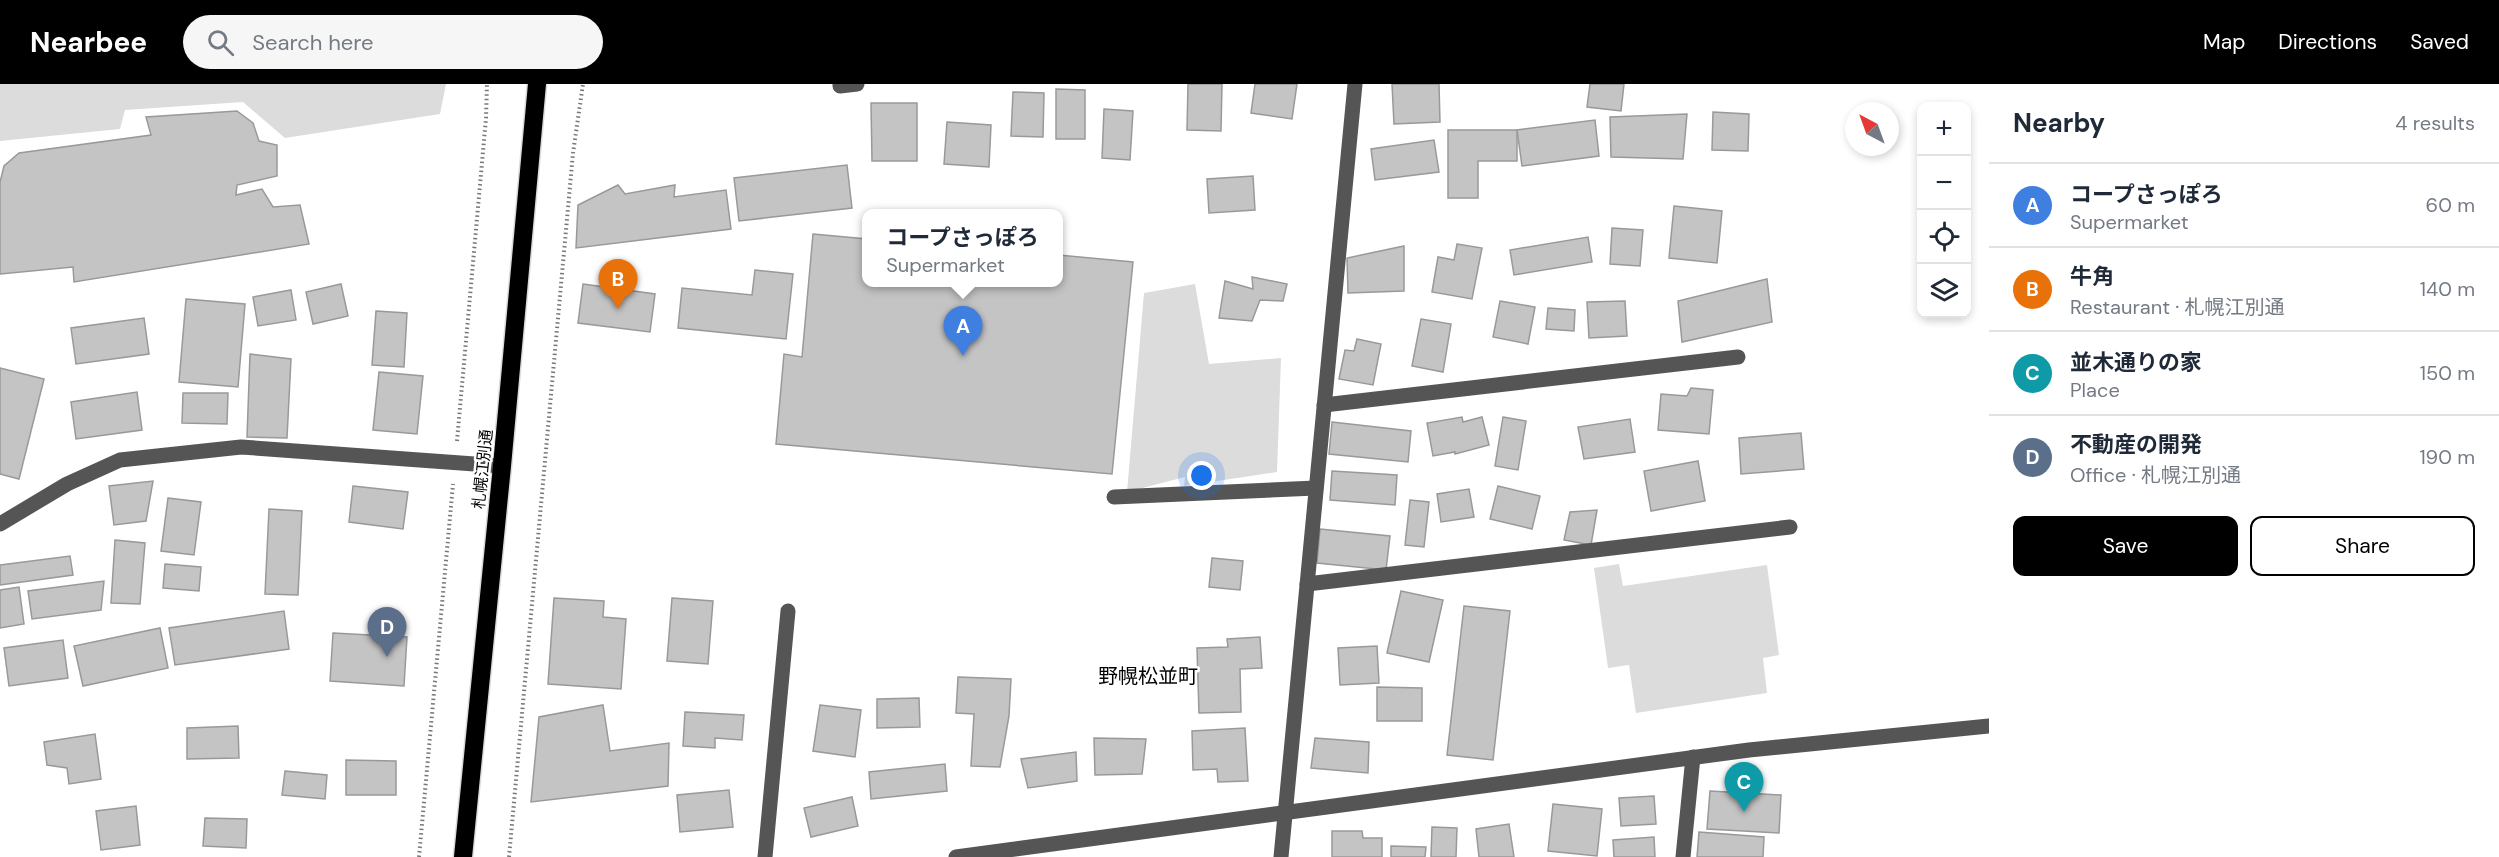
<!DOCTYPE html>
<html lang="en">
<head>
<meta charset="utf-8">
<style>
	:root { --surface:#fff; --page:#f6f6f7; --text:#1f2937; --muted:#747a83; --line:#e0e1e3; --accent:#000 }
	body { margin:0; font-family:"DM Sans","Noto Sans JP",sans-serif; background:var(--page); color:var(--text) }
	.controls { position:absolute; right:18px; top:18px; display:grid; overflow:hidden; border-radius:12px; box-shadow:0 3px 9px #0003 }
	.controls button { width:54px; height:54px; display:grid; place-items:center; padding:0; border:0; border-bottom:2px solid var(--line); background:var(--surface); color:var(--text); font:30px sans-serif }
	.compass { position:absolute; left:1845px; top:18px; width:54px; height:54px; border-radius:50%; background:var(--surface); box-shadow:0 3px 9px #0003; rotate:319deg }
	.you { position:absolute; left:1202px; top:392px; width:21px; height:21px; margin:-15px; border:4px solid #fff; border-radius:50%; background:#1a73e8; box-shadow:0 0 0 9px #1a73e833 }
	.badge { display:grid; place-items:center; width:39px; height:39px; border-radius:50%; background:var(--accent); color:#fff; font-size:20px; font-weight:700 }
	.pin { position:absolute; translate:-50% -50px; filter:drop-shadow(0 2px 3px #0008) }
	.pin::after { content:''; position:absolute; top:32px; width:21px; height:18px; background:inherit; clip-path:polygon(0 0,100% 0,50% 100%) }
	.popup { position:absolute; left:862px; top:125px; width:201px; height:78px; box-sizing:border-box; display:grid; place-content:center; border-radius:12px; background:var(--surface); filter:drop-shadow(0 2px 4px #0005); font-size:20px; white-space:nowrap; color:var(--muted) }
	.popup b { font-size:22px; color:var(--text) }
	.popup::after { content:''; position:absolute; left:50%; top:100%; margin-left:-12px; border:12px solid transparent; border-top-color:var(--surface) }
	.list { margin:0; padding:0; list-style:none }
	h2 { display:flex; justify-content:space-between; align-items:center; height:78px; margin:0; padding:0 24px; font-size:26px }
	h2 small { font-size:20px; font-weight:400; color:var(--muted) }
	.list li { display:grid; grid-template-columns:39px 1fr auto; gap:18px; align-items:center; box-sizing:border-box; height:84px; padding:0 24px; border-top:2px solid var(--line) }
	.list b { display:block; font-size:22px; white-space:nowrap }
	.list p { margin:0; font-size:20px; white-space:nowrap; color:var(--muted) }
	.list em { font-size:20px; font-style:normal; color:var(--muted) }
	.actions { display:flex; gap:12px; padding:18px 24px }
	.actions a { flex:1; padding:14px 0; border:2px solid var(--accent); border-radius:12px; text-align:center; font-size:21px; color:var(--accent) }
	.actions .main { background:var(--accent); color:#fff }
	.icon { flex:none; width:33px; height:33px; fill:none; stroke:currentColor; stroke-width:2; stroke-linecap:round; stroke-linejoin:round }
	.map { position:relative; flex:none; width:1989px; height:773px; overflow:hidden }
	header { display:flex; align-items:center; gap:36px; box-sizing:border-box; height:84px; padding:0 30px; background:var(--accent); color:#fff }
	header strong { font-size:28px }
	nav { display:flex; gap:33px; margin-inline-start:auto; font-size:21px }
	.search { width:420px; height:54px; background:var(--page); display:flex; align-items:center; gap:15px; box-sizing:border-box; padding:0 21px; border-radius:33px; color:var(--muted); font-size:22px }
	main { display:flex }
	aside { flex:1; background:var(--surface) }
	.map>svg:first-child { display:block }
	.green { fill:#dcdcdc }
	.building { fill:#c4c4c4; stroke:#999; stroke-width:1.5 }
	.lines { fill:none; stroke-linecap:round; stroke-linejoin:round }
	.highway-casing { stroke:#dbdbdb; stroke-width:21 }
	.path { stroke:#777; stroke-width:4; stroke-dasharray:1.5 3; stroke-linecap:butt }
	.minor { stroke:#555; stroke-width:15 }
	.highway { stroke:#000; stroke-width:18 }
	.labels { text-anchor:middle; stroke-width:5; stroke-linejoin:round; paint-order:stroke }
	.street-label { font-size:16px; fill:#000; stroke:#fff }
	.quarter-label { font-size:20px; fill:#000; stroke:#fff }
</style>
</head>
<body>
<header>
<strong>Nearbee</strong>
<div class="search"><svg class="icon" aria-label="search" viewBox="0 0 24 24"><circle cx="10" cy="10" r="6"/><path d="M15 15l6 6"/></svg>Search here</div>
<nav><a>Map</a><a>Directions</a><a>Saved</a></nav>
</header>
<main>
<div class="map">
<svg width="1989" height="773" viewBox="0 0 1989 773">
	<rect width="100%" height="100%" fill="#fff"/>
	<g class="green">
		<polygon points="0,0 446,0 440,30 285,54 243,18 125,26 120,45 0,57"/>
		<polygon points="1195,200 1209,280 1281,274 1277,388 1184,402 1185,393 1127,408 1144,209"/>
		<polygon points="1619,480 1623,502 1767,481 1779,571 1763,574 1767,609 1636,629 1629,581 1608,584 1594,484"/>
	</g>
	<g class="building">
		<polygon points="1188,0 1222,0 1221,47 1187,46"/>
		<polygon points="1255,0 1297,0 1292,35 1251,29"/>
		<polygon points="1392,0 1439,0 1440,38 1394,40"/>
		<polygon points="1590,0 1624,0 1621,27 1587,23"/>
		<polygon points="1056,5 1085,6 1085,55 1056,55"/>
		<polygon points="1013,8 1044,9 1043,53 1011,52"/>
		<polygon points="871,19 917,19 917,77 872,77"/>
		<polygon points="1104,25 1133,27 1130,76 1102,74"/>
		<polygon points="237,27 253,39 259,57 277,61 277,92 237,101 236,111 262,105 273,123 300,121 309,160 74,198 73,183 0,190 0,98 4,82 19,69 151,51 146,33"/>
		<polygon points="1713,28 1749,30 1748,67 1712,66"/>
		<polygon points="1687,30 1683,75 1611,73 1610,33"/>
		<polygon points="1595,36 1599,72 1522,82 1517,46"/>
		<polygon points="947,38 991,41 989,83 944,80"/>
		<polygon points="1448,46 1517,46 1517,77 1478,77 1478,114 1448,114"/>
		<polygon points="1434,56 1439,88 1375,96 1371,65"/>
		<polygon points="847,81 852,124 739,137 734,94"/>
		<polygon points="1253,92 1255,126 1209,129 1207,95"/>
		<polygon points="618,101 625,110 675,101 674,113 726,106 731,145 576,164 578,121"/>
		<polygon points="1674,122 1722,127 1717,179 1669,174"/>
		<polygon points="1612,144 1643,146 1640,182 1610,180"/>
		<polygon points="813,150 867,155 867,198 1059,198 1059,171 1133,178 1112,390 776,360 784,270 802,273"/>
		<polygon points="1588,153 1592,178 1514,191 1510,166"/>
		<polygon points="1457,160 1482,164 1472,215 1432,208 1438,173 1454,176"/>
		<polygon points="1404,162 1404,207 1348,209 1347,174"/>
		<polygon points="755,186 793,190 786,255 678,244 682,204 752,211"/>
		<polygon points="1252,193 1287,200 1283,217 1260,216 1252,237 1219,234 1225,197 1253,205"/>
		<polygon points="1767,195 1772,238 1682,258 1678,217"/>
		<polygon points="341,200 348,232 313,240 306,208"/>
		<polygon points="583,200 655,210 650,248 578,239"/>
		<polygon points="291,206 296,236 258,242 253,213"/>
		<polygon points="186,215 245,220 238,303 179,298"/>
		<polygon points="1500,217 1535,223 1528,260 1493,253"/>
		<polygon points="1625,217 1627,252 1589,254 1587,218"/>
		<polygon points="1548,224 1575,226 1574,247 1546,245"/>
		<polygon points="376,227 407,229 404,283 372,281"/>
		<polygon points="144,234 149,270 76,280 71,244"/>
		<polygon points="1421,235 1451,240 1443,288 1412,282"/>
		<polygon points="1357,255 1381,260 1373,301 1339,295 1345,266 1354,267"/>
		<polygon points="250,270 291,275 287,354 247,353"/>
		<polygon points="0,284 44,295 19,395 0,390"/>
		<polygon points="379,288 423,292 417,350 373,346"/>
		<polygon points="1691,304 1713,306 1709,350 1658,346 1661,310 1687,312"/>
		<polygon points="137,308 142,346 76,355 71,318"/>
		<polygon points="183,309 228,309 227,340 182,339"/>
		<polygon points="1462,333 1463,338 1482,333 1489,361 1455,370 1455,368 1433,372 1427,339"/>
		<polygon points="1503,333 1526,337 1518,386 1495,382"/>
		<polygon points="1630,335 1635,368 1584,375 1578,343"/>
		<polygon points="1332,338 1411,347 1408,378 1329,370"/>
		<polygon points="1801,349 1804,385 1741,390 1739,354"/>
		<polygon points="1698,377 1705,417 1651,427 1644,387"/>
		<polygon points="1332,387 1397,391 1395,421 1330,416"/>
		<polygon points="153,397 146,437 114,441 109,402"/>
		<polygon points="353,402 408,408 403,445 349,438"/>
		<polygon points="1498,402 1540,412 1532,445 1490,435"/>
		<polygon points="1469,405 1474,433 1441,438 1437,410"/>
		<polygon points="168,414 201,418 194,471 161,467"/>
		<polygon points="1410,416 1429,418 1424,463 1405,461"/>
		<polygon points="269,425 302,427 298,511 265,510"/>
		<polygon points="1597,426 1591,461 1564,456 1570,428"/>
		<polygon points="1320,445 1390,452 1386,486 1317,479"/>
		<polygon points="115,456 145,459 140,520 111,519"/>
		<polygon points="70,472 73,491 0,501 0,481"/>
		<polygon points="1212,474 1243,477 1240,506 1209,503"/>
		<polygon points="165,480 201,483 199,507 163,504"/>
		<polygon points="104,497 101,526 32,535 28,507"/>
		<polygon points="19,503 24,540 0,544 0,506"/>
		<polygon points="1401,507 1443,516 1429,578 1387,569"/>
		<polygon points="554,514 604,517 603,533 626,535 621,605 548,600"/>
		<polygon points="672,514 713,517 708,580 667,577"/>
		<polygon points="1464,522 1510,527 1493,676 1447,671"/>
		<polygon points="284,527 289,565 175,581 169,544"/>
		<polygon points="160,544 168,584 83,602 74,562"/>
		<polygon points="333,549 407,553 404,602 330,597"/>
		<polygon points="1260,553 1262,584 1240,585 1241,628 1199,629 1197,564 1228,563 1227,555"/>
		<polygon points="63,556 68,594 9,602 4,564"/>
		<polygon points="1377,562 1379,599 1340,601 1338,564"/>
		<polygon points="958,593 1011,595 1009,632 1000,683 971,682 974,630 956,629"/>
		<polygon points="1377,603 1422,604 1422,637 1377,637"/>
		<polygon points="919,614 920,643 877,644 877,615"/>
		<polygon points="603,621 610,667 669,659 668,702 531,718 539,633"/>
		<polygon points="820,621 861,626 855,673 813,667"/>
		<polygon points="685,628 744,631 742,656 715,654 715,664 683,662"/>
		<polygon points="238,642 239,674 187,675 187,644"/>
		<polygon points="1245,644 1248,697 1218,698 1217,685 1193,686 1192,647"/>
		<polygon points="95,650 101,695 69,700 67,684 47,681 44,658"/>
		<polygon points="1094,654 1146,655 1142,690 1095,691"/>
		<polygon points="1315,654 1369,658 1368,689 1311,684"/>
		<polygon points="1076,668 1077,697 1028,704 1021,675"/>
		<polygon points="346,676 396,677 396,711 346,711"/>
		<polygon points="945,680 947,707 871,715 869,688"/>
		<polygon points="285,687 327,691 325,715 282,711"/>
		<polygon points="729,706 733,743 680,748 677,711"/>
		<polygon points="1710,707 1781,711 1779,749 1707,745"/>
		<polygon points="1654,712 1656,740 1621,742 1619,714"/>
		<polygon points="852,713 858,742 811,753 804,724"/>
		<polygon points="1553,720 1602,725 1597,772 1548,767"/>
		<polygon points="136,722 140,761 101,766 96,727"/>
		<polygon points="205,734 247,735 246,764 203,762"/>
		<polygon points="1509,740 1514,773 1479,773 1476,745"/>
		<polygon points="1432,743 1457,744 1456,773 1431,773"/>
		<polygon points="1332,747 1362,747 1363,754 1382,754 1382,773 1332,773"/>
		<polygon points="1699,748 1764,753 1763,773 1697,773"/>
		<polygon points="1654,753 1655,773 1614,773 1613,756"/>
		<polygon points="1391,762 1426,763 1425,773 1391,773"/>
	</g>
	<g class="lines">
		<defs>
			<polyline id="highway" points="463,773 502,382 537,0"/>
		</defs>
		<use href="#highway" class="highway-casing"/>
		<g class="path">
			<polyline points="457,357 486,34 487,0"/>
			<polyline points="419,773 453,400"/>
			<polyline points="509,773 573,69 583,0"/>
		</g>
		<g class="minor">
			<polyline points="840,0 840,2 857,0"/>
			<polyline points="1324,321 1738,273"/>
			<polyline points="1114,413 1316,404"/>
			<polyline points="0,440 67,400 120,376 241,363 502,382"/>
			<polyline points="1307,500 1790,443"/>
			<polyline points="765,773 788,527"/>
			<polyline points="956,773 1749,666 1989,642"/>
			<polyline points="1281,773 1355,0"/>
			<polyline points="1683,773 1693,673"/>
		</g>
		<use href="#highway" class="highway"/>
	</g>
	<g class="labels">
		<g class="street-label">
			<text transform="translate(482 385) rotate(-84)" y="6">札幌江別通</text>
		</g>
		<g class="quarter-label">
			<text x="1148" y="599">野幌松並町</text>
		</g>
	</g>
</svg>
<div class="controls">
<button>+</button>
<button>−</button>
<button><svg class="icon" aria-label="locate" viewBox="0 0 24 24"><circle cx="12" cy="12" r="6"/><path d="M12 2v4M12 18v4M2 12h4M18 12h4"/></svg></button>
<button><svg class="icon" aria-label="layers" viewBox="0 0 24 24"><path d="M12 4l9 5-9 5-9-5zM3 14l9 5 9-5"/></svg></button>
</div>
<svg class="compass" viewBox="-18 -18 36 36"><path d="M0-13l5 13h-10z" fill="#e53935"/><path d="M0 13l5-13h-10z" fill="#747a83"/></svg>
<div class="you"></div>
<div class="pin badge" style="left:963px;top:272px;background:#3f7fe0">A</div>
<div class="popup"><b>コープさっぽろ</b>Supermarket</div>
<div class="pin badge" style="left:618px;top:225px;background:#e8710a">B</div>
<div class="pin badge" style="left:1744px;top:728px;background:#0f9aa8">C</div>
<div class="pin badge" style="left:387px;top:573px;background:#5c6f8a">D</div>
</div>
<aside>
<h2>Nearby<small>4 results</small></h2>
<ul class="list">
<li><span class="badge" style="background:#3f7fe0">A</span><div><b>コープさっぽろ</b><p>Supermarket</p></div><em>60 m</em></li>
<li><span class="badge" style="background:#e8710a">B</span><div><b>牛角</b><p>Restaurant · 札幌江別通</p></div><em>140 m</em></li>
<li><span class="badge" style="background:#0f9aa8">C</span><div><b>並木通りの家</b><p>Place</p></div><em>150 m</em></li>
<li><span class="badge" style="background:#5c6f8a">D</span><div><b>不動産の開発</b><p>Office · 札幌江別通</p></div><em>190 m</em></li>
</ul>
<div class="actions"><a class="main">Save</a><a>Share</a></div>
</aside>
</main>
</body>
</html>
